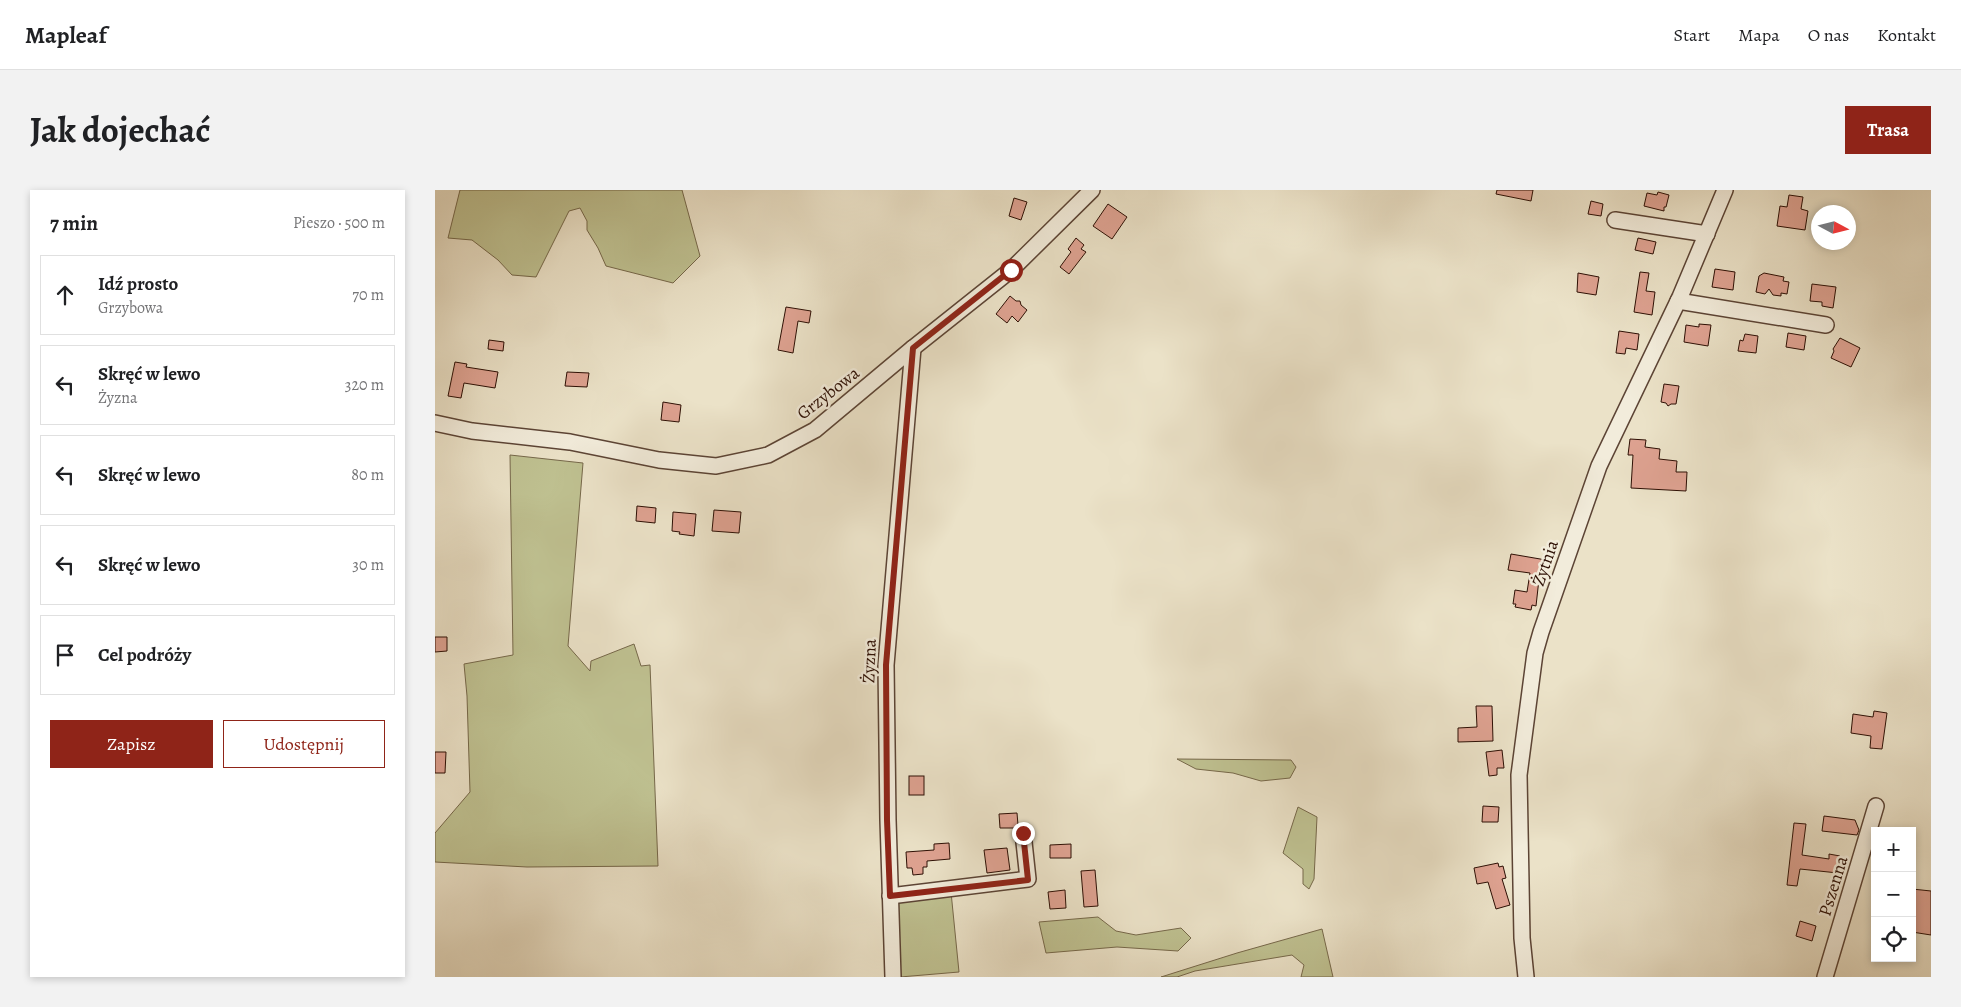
<!DOCTYPE html>
<html lang="pl">
<head>
<meta charset="utf-8">
<style>
	:root { --surface:#fff; --page:#f2f2f2; --text:#202124; --muted:#757577; --line:#e0e0e0; --accent:#8f2418 }
	body { margin:0; font-family:Alegreya,serif; background:var(--page); color:var(--text) }
	.controls { position:absolute; right:15px; bottom:15px; display:grid; overflow:hidden; border-radius:0px; box-shadow:0 2px 8px #0003 }
	.controls button { width:45px; height:45px; display:grid; place-items:center; padding:0; border:0; border-bottom:1px solid var(--line); background:var(--surface); color:var(--text); font:25px sans-serif }
	.compass { position:absolute; left:1376px; top:15px; width:45px; height:45px; border-radius:50%; background:var(--surface); box-shadow:0 2px 8px #0003; rotate:97deg }
	.stop { position:absolute; width:15px; height:15px; margin:-11px; border:4px solid #8f2418; border-radius:50%; background:#fff }
	.stop.end { background:#8f2418; border-color:#fff; box-shadow:0 1px 5px #0008 }
	.list { margin:0; padding:0; list-style:none }
	h2 { display:flex; justify-content:space-between; align-items:center; height:65px; margin:0; padding:0 20px; font-size:21px }
	h2 small { font-size:16px; font-weight:400; color:var(--muted) }
	.list li { display:grid; grid-template-columns:32px 1fr auto; gap:15px; align-items:center; box-sizing:border-box; height:80px; margin:0 10px 10px; padding:0 10px; border:1px solid var(--line); border-radius:0px }
	.list b { display:block; font-size:19px; white-space:nowrap }
	.list p { margin:0; font-size:16px; white-space:nowrap; color:var(--muted) }
	.list em { font-size:16px; font-style:normal; color:var(--muted) }
	.actions { display:flex; gap:10px; padding:15px 20px }
	.actions a { flex:1; padding:11px 0; border:1px solid var(--accent); border-radius:0px; text-align:center; font-size:18px; color:var(--accent) }
	.actions .main { background:var(--accent); color:#fff }
	.icon { flex:none; width:28px; height:28px; fill:none; stroke:currentColor; stroke-width:2; stroke-linecap:round; stroke-linejoin:round }
	.map { position:relative; flex:none; width:1496px; height:787px; overflow:hidden; border-radius:0px }
	header { display:flex; align-items:center; gap:30px; box-sizing:border-box; height:70px; padding:0 25px; background:var(--surface); border-bottom:1px solid var(--line) }
	header strong { font-size:24px }
	nav { display:flex; gap:28px; margin-inline-start:auto; font-size:18px }
	.intro { display:flex; align-items:center; justify-content:space-between; box-sizing:border-box; height:120px; padding:0 30px }
	h1 { margin:0; font-size:35px }
	.button { padding:12px 22px; border-radius:0px; background:var(--accent); color:#fff; font-size:18px; font-weight:700 }
	main { display:flex; gap:30px; padding:0 30px }
	aside { flex:1; background:var(--surface); border-radius:0px; box-shadow:0 2px 8px #0003 }
	.map>svg:first-child { display:block }
	.green { fill:#bfc191; stroke:#76684a }
	.building { fill:#dea291; stroke:#2d0f04 }
	.lines { fill:none; stroke-linecap:round; stroke-linejoin:round }
	.minor-casing { stroke:#5c4435; stroke-width:18 }
	.minor { stroke:#f2ecdb; stroke-width:15 }
	.route { stroke:#8f2418; stroke-width:6 }
	.labels { text-anchor:middle; stroke-width:5; stroke-linejoin:round; paint-order:stroke }
	.street-label { font-size:18px; fill:#2d0f04; stroke:#f2ecdb }
</style>
</head>
<body>
<header>
<strong>Mapleaf</strong>
<nav><a>Start</a><a>Mapa</a><a>O nas</a><a>Kontakt</a></nav>
</header>
<div class="intro"><h1>Jak dojechać</h1><a class="button">Trasa</a></div>
<main>
<aside>
<h2>7 min<small>Pieszo · 500 m</small></h2>
<ul class="list">
<li><svg class="icon" aria-label="ahead" viewBox="0 0 24 24"><path d="M12 20V5M6 11l6-6 6 6"/></svg><div><b>Idź prosto</b><p>Grzybowa</p></div><em>70 m</em></li>
<li><svg class="icon" aria-label="left" viewBox="0 0 24 24"><path d="M17 20v-9H6M10 6l-5 5 5 5"/></svg><div><b>Skręć w lewo</b><p>Żyzna</p></div><em>320 m</em></li>
<li><svg class="icon" aria-label="left" viewBox="0 0 24 24"><path d="M17 20v-9H6M10 6l-5 5 5 5"/></svg><div><b>Skręć w lewo</b></div><em>80 m</em></li>
<li><svg class="icon" aria-label="left" viewBox="0 0 24 24"><path d="M17 20v-9H6M10 6l-5 5 5 5"/></svg><div><b>Skręć w lewo</b></div><em>30 m</em></li>
<li><svg class="icon" aria-label="arrive" viewBox="0 0 24 24"><path d="M6 21V4h12l-3 4 3 4H6"/></svg><div><b>Cel podróży</b></div></li>
</ul>
<div class="actions"><a class="main">Zapisz</a><a>Udostępnij</a></div>
</aside>
<div class="map">
<svg width="1496" height="787" viewBox="0 0 1496 787">
	<rect width="100%" height="100%" fill="#ebe2c8"/>
	<filter id="stains"><feTurbulence type="fractalNoise" baseFrequency=".004" numOctaves="4"/><feColorMatrix values="0 0 0 0 .2 0 0 0 0 .09 0 0 0 0 .02 0 0 0 .5 -.17"/></filter>
	<radialGradient id="worn" r=".72"><stop offset=".6" stop-color="#630" stop-opacity="0"/><stop offset="1" stop-color="#630" stop-opacity=".3"/></radialGradient>
	<g class="green">
		<polygon points="25,0 247,0 265,66 238,93 171,76 163,58 152,40 152,31 145,18 134,21 101,87 77,85 63,70 37,50 13,48"/>
		<polygon points="75,265 148,273 133,456 155,481 156,471 199,454 206,476 215,475 223,676 92,677 0,672 0,643 35,602 32,506 29,474 78,465"/>
		<polygon points="742,569 856,570 861,577 855,588 826,591 798,583 761,579"/>
		<polygon points="863,617 882,627 879,689 874,699 868,694 868,679 848,663"/>
		<polygon points="516,702 524,782 465,787 460,713"/>
		<polygon points="663,727 681,741 701,745 746,738 756,748 743,761 682,757 611,763 604,732"/>
		<polygon points="887,739 898,787 866,787 869,775 857,765 760,781 742,787 726,787 802,763"/>
	</g>
	<g class="building">
		<polygon points="1062,0 1098,0 1096,11 1061,4"/>
		<polygon points="1223,2 1234,5 1231,17 1229,17 1229,21 1209,16 1212,3 1222,5"/>
		<polygon points="1354,5 1368,7 1366,19 1373,21 1370,40 1342,36 1345,16 1352,17"/>
		<polygon points="579,8 592,12 586,30 574,26"/>
		<polygon points="1156,11 1168,14 1166,26 1153,24"/>
		<polygon points="673,14 692,27 677,49 658,36"/>
		<polygon points="641,48 649,55 646,59 651,62 634,84 625,77 636,62 633,59"/>
		<polygon points="1203,48 1221,52 1218,64 1200,60"/>
		<polygon points="1280,79 1300,82 1298,100 1277,97"/>
		<polygon points="1205,82 1214,83 1211,101 1220,102 1217,125 1199,122"/>
		<polygon points="1143,83 1164,87 1161,105 1142,102"/>
		<polygon points="1329,83 1349,87 1348,91 1354,92 1352,104 1346,103 1346,106 1338,105 1334,99 1330,104 1321,102 1324,86"/>
		<polygon points="1377,94 1401,97 1398,118 1387,116 1387,112 1375,111"/>
		<polygon points="575,106 581,111 585,111 586,115 592,120 583,132 577,126 572,133 561,124"/>
		<polygon points="351,117 376,121 374,133 363,131 358,163 343,160"/>
		<polygon points="1264,134 1276,135 1273,156 1249,152 1251,135 1264,137"/>
		<polygon points="1184,141 1204,144 1202,160 1191,158 1190,164 1181,163"/>
		<polygon points="1353,143 1371,146 1369,160 1351,157"/>
		<polygon points="1310,144 1323,146 1321,163 1303,161 1305,150 1308,151"/>
		<polygon points="1405,148 1425,158 1416,177 1396,168 1399,161 1398,159"/>
		<polygon points="54,150 69,152 68,161 53,159"/>
		<polygon points="20,172 32,174 31,177 63,182 60,198 29,193 26,208 13,206"/>
		<polygon points="132,182 154,183 152,197 130,196"/>
		<polygon points="1229,194 1244,196 1241,214 1236,214 1233,216 1231,213 1226,212"/>
		<polygon points="228,212 246,215 244,232 226,230"/>
		<polygon points="1195,249 1211,250 1210,257 1225,259 1224,269 1242,271 1241,282 1252,282 1251,301 1196,298 1198,265 1193,265"/>
		<polygon points="202,316 221,318 220,333 201,331"/>
		<polygon points="279,320 306,322 304,343 277,341"/>
		<polygon points="238,322 261,324 259,346 244,344 245,342 237,341"/>
		<polygon points="1076,364 1111,370 1108,390 1104,389 1101,416 1097,415 1096,420 1080,417 1081,414 1078,414 1080,400 1092,402 1095,383 1073,380"/>
		<polygon points="0,447 12,447 12,461 0,462"/>
		<polygon points="1041,516 1057,516 1058,551 1023,552 1023,538 1042,537"/>
		<polygon points="1439,521 1452,523 1447,559 1435,558 1436,546 1416,543 1418,524 1438,527"/>
		<polygon points="1067,560 1069,578 1062,578 1062,585 1054,586 1051,562"/>
		<polygon points="0,562 11,562 10,583 0,583"/>
		<rect x="474" y="586" width="15" height="19"/>
		<polygon points="1048,616 1064,617 1063,632 1047,632"/>
		<polygon points="582,623 583,635 581,638 565,638 564,624"/>
		<polygon points="1389,626 1420,630 1424,640 1422,645 1387,641"/>
		<polygon points="1359,633 1371,634 1367,665 1394,669 1394,664 1405,666 1403,683 1365,679 1362,696 1352,695"/>
		<polygon points="514,653 515,669 492,671 492,677 488,677 488,684 478,685 477,678 472,678 471,662 499,660 499,654"/>
		<polygon points="636,654 636,668 615,668 615,655"/>
		<polygon points="572,658 575,680 552,683 549,660"/>
		<polygon points="1063,673 1064,677 1068,676 1071,688 1067,689 1075,715 1061,719 1053,692 1042,694 1039,678"/>
		<polygon points="660,680 663,716 649,717 646,681"/>
		<polygon points="1477,699 1496,701 1496,745 1477,742"/>
		<polygon points="630,700 631,718 615,719 613,702"/>
		<polygon points="1365,731 1381,736 1377,751 1361,746"/>
	</g>
	<g class="lines">
		<defs>
			<g id="minor">
				<polyline points="1180,30 1272,44"/>
				<polyline points="1243,111 1391,135"/>
				<polyline points="0,233 37,241 135,252 224,270 281,276 333,265 380,240 478,158 576,80 657,0"/>
				<polyline points="455,706 593,689 588,643"/>
				<polyline points="458,787 453,630 451,475 478,158"/>
				<polyline points="1091,787 1087,748 1084,585 1100,463 1106,442 1164,276 1245,107 1290,0"/>
				<polyline points="1390,787 1441,616"/>
			</g>
		</defs>
		<use href="#minor" class="minor-casing"/>
		<use href="#minor" class="minor"/>
	</g>
	<g class="lines">
		<polyline class="route" points="576,80 478,158 451,475 452,630 455,706 593,690 588,643"/>
	</g>
	<g class="labels">
		<g class="street-label">
			<text transform="translate(393 203) rotate(-38)" y="6">Grzybowa</text>
			<text transform="translate(1110 373) rotate(-71)" y="6">Żytnia</text>
			<text transform="translate(434 471) rotate(-88)" y="6">Żyzna</text>
			<text transform="translate(1398 696) rotate(-73)" y="6">Pszenna</text>
		</g>
	</g>
	<rect width="100%" height="100%" filter="url(#stains)"/>
	<rect width="100%" height="100%" fill="url(#worn)"/>
</svg>
<div class="controls">
<button>+</button>
<button>−</button>
<button><svg class="icon" aria-label="locate" viewBox="0 0 24 24"><circle cx="12" cy="12" r="6"/><path d="M12 2v4M12 18v4M2 12h4M18 12h4"/></svg></button>
</div>
<svg class="compass" viewBox="-18 -18 36 36"><path d="M0-13l5 13h-10z" fill="#e53935"/><path d="M0 13l5-13h-10z" fill="#757577"/></svg>
<div class="stop" style="left:576px;top:80px"></div>
<div class="stop end" style="left:588px;top:643px"></div>
</div>
</main>
</body>
</html>
